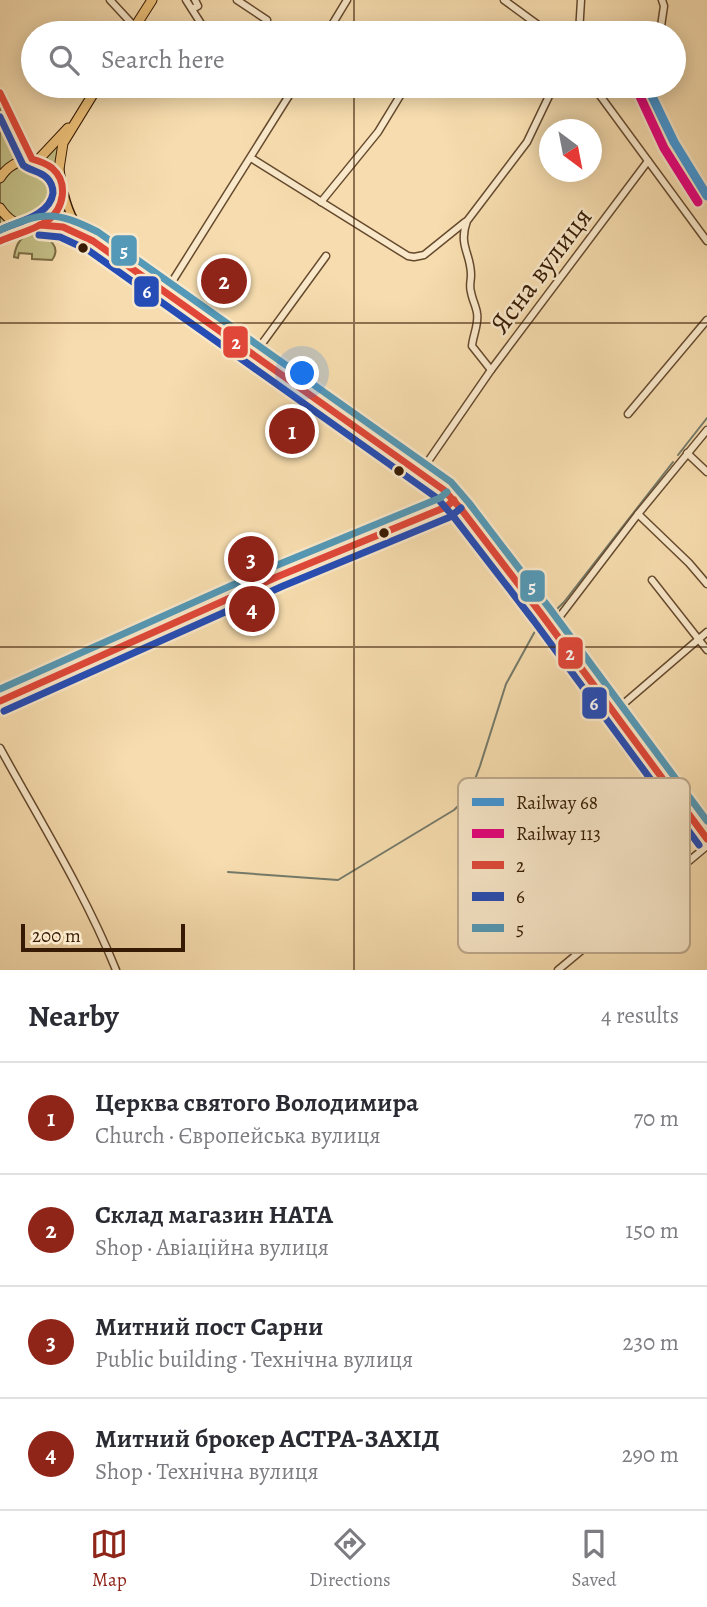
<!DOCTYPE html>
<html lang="en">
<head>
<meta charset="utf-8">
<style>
	:root { --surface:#fff; --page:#f2f2f3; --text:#2b2b33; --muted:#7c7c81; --line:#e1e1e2; --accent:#8f2418 }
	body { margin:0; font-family:Alegreya,serif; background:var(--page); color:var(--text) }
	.compass { position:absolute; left:539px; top:119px; width:63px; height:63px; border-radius:50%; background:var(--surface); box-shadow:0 4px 18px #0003; rotate:148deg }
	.scale { position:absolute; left:21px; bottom:18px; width:164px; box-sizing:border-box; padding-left:7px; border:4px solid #361a03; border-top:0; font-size:19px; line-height:24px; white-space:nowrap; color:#361a03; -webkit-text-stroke:5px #f9e8ca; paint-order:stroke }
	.you { position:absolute; left:303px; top:374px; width:24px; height:24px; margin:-18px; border:5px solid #fff; border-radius:50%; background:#1a73e8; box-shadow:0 0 0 10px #1a73e833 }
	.badge { display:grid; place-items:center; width:46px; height:46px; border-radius:50%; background:var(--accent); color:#fff; font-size:23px; font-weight:700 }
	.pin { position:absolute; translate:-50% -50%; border:4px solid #fff; box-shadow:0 2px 7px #0006 }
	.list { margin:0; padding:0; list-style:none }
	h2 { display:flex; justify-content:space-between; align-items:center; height:91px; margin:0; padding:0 28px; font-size:30px }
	h2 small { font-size:23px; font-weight:400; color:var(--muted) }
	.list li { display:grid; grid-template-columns:46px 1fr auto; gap:21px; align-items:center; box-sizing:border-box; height:112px; padding:0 28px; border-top:2px solid var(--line) }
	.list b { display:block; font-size:26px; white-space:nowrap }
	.list p { margin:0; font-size:23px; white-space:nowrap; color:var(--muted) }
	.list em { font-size:23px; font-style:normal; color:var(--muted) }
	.icon { flex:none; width:38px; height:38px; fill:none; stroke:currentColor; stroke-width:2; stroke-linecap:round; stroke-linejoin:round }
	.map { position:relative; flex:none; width:707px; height:970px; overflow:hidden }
	.search { position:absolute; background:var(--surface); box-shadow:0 4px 18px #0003; left:21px; right:21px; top:21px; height:77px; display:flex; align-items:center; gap:18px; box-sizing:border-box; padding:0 24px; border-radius:38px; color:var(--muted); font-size:26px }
	.sheet { height:539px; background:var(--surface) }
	nav { display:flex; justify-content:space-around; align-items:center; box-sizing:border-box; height:98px; border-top:2px solid var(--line); background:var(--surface); font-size:19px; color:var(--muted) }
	nav a { display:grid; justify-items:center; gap:4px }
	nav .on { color:var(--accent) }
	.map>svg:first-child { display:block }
	.green { fill:#c3be85; stroke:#7c6c44; stroke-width:2 }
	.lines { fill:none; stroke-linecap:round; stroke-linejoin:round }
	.stream { stroke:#747a6a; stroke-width:2 }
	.minor-casing { stroke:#664a2e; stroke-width:9 }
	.major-casing { stroke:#361a03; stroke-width:10 }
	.highway-casing { stroke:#361a03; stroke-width:11 }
	.minor { stroke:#f9e8ca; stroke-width:6 }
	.major { stroke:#ebbe77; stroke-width:7 }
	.highway { stroke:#ebbe77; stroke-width:9 }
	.bus-1-casing { stroke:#f9e8ca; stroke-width:12 }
	.bus-2-casing { stroke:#f9e8ca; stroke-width:12 }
	.bus-3-casing { stroke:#f9e8ca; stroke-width:12 }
	.bus-1 { stroke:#e14739; stroke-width:7 }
	.bus-2 { stroke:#264db5; stroke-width:7 }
	.bus-3 { stroke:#5499b7; stroke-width:7 }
	.rail-1-casing { stroke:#f9e8ca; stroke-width:14 }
	.rail-2-casing { stroke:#f9e8ca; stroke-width:14 }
	.rail-1 { stroke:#3d97dc; stroke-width:9 }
	.rail-2 { stroke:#e5007d; stroke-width:9 }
	.grid { fill:none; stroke:#361a03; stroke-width:2; stroke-opacity:0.55 }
	.bus-dot { fill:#361a03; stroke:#f9e8ca; stroke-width:2.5 }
	.labels { text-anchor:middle; stroke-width:5; stroke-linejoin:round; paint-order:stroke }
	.street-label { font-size:28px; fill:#361a03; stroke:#f9e8ca }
	.key { fill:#f9e8ca; stroke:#beaa8e; stroke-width:2 }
	.key-label { font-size:19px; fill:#361a03 }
	.line-badge { stroke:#f9e8ca; stroke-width:2.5 }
	.badge-label { font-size:19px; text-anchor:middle; font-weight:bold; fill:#fff }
</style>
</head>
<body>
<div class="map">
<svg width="707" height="970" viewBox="0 0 707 970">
	<rect width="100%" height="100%" fill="#f6dcae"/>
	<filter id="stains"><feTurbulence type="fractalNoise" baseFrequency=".00286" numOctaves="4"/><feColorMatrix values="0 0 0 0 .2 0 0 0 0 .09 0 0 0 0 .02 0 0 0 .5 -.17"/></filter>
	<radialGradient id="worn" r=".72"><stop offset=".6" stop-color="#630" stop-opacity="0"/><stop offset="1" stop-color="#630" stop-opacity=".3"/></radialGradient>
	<g class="green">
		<polygon points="0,93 32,159 65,131 63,190 82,232 40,225 0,241"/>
		<path d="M36 233C48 236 62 247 52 260L32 259V254L19 253 18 258 14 257C16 243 21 235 36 233Z"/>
	</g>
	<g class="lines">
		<g class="stream">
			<polyline points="678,455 707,418"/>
			<polyline points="546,620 564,602 673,462"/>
			<polyline points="228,872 338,880 454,810 469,795 480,766 506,684 534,633 542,624"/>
		</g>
		<defs>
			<g id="minor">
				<polyline points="110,0 135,27"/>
				<polyline points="186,0 207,33"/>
				<polyline points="237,0 267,20 257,33"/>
				<polyline points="504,0 549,33"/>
				<polyline points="192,9 198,6 195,0"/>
				<polyline points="215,33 218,32 231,33"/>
				<polyline points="327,33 347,0"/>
				<polyline points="442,33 445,30"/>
				<polyline points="579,33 581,0"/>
				<polyline points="660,33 664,6 662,0"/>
				<polyline points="593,86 707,241"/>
				<polyline points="251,158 408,256 414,257 424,255 465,222"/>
				<polyline points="321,202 378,132 406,86"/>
				<polyline points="165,293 295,86"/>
				<polyline points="253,356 326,256"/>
				<path d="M491 370 472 346C473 335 479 324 477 313 476 306 472 299 471 292 469 286 471 281 471 275 471 253 458 246 467 221L527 142 549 96 558 86"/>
				<polyline points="628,414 707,320"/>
				<polyline points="687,453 707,472"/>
				<polyline points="420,473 491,370 648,161"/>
				<polyline points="638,514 689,563 707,584"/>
				<polyline points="652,580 707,650"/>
				<polyline points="551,628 638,514 707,430"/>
				<polyline points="0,701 279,576 446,507 454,500"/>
				<polyline points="614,712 707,632"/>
				<path d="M0 748C40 821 85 893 116 970"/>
				<polyline points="558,970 707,846"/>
			</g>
			<g id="major">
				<polyline points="0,93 32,159"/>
				<path d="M64 194C70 217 75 226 93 241L435 483 454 500 614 712 707 839"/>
				<polyline points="41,225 63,227 83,236"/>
			</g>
			<g id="highway">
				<polyline points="131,33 152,0"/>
				<polyline points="38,160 68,128"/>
				<path d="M0 178C14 155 45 154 60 177"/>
				<path d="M0 208C8 220 17 226 32 226"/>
				<polyline points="0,241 46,222 57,213 63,197 59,169 63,143 98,86"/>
			</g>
		</defs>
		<use href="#minor" class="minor-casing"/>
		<use href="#major" class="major-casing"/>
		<use href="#highway" class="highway-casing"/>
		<use href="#minor" class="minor"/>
		<use href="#major" class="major"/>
		<use href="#highway" class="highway"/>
		<defs>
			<g id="bus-1">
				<path d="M0 93 32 159C39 161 46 163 52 168 69 183 64 209 47 221 34 230 14 235 0 241"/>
				<polyline points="40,225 63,227 93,241 444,490 461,509 542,615 707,839"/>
				<polyline points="0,701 279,576 446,507 454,500"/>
			</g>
			<g id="bus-2">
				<path d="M0 117 23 165C30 171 40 171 47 178 51 182 53 188 53 193 50 216 17 222 0 230"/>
				<polyline points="39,235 60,237 88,250 437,498 453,516 534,621 699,845"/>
				<polyline points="4,711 283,586 450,517 461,508"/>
			</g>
			<g id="bus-3">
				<path d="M0 230C43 211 56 211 98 232L451 482 469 503 550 609 707 821"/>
				<polyline points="0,689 275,566 440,498 447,492"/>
			</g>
		</defs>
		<use href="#bus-1" class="bus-1-casing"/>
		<use href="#bus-2" class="bus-2-casing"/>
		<use href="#bus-3" class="bus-3-casing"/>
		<use href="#bus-1" class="bus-1"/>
		<use href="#bus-2" class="bus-2"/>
		<use href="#bus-3" class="bus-3"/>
		<defs>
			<polyline id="rail-1" points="647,86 674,142 707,196"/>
			<polyline id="rail-2" points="637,90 664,148 698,202"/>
		</defs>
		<use href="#rail-1" class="rail-1-casing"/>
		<use href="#rail-2" class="rail-2-casing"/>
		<use href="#rail-1" class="rail-1"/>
		<use href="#rail-2" class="rail-2"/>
	</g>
	<path class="grid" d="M354 0V33M354 86V970M0 323H707M0 647H707"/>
	<g class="bus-dot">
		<circle cx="83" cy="248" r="6"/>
		<circle cx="399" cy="471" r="6"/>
		<circle cx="384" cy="533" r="6"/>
	</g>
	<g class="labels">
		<g class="street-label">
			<text transform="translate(540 270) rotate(-53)" y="10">Ясна вулиця</text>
		</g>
	</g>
	<rect x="458" y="778" width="232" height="175" rx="10" class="key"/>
	<rect x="472" y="798" width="32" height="8" fill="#3d97dc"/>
	<rect x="472" y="829" width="32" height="9" fill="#e5007d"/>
	<rect x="472" y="861" width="32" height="8" fill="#e14739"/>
	<rect x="472" y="892" width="32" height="9" fill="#264db5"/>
	<rect x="472" y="924" width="32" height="8" fill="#5499b7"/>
	<g class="key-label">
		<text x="516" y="809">Railway 68</text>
		<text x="516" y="840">Railway 113</text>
		<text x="516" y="872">2</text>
		<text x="516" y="903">6</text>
		<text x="516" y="935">5</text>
	</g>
	<g class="line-badge">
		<rect x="110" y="234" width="28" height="33" rx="7" fill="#5499b7"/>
		<rect x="133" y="275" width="27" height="33" rx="7" fill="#264db5"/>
		<rect x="222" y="325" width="27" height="34" rx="7" fill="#e14739"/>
		<rect x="519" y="569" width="27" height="34" rx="7" fill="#5499b7"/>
		<rect x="557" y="636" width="27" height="34" rx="7" fill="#e14739"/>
		<rect x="581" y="686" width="27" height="34" rx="7" fill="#264db5"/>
	</g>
	<g class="badge-label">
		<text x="124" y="257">5</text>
		<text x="147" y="298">6</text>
		<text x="236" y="349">2</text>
		<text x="532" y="593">5</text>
		<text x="570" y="660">2</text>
		<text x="594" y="710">6</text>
	</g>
	<rect width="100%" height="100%" filter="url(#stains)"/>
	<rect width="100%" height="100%" fill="url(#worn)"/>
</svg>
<svg class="compass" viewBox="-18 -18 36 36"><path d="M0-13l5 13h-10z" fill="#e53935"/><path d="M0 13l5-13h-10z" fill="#7c7c81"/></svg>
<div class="scale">200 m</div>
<div class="you"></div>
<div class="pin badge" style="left:292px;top:431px">1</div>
<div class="pin badge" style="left:224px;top:281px">2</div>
<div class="pin badge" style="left:251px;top:559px">3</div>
<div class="pin badge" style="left:252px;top:609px">4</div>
<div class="search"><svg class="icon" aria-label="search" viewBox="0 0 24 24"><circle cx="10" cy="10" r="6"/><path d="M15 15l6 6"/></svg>Search here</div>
</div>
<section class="sheet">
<h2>Nearby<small>4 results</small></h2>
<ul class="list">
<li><span class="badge">1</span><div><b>Церква святого Володимира</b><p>Church · Європейська вулиця</p></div><em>70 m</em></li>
<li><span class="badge">2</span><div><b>Склад магазин НАТА</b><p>Shop · Авіаційна вулиця</p></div><em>150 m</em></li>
<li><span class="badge">3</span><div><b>Митний пост Сарни</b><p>Public building · Технічна вулиця</p></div><em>230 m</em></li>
<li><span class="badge">4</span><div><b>Митний брокер АСТРА-ЗАХІД</b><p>Shop · Технічна вулиця</p></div><em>290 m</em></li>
</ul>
</section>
<nav>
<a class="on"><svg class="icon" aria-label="map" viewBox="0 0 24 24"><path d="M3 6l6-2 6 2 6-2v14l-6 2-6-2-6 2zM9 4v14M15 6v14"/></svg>Map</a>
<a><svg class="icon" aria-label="directions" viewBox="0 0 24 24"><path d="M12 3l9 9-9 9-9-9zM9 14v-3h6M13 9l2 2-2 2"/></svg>Directions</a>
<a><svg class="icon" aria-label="saved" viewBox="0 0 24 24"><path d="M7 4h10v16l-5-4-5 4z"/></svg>Saved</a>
</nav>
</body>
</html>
